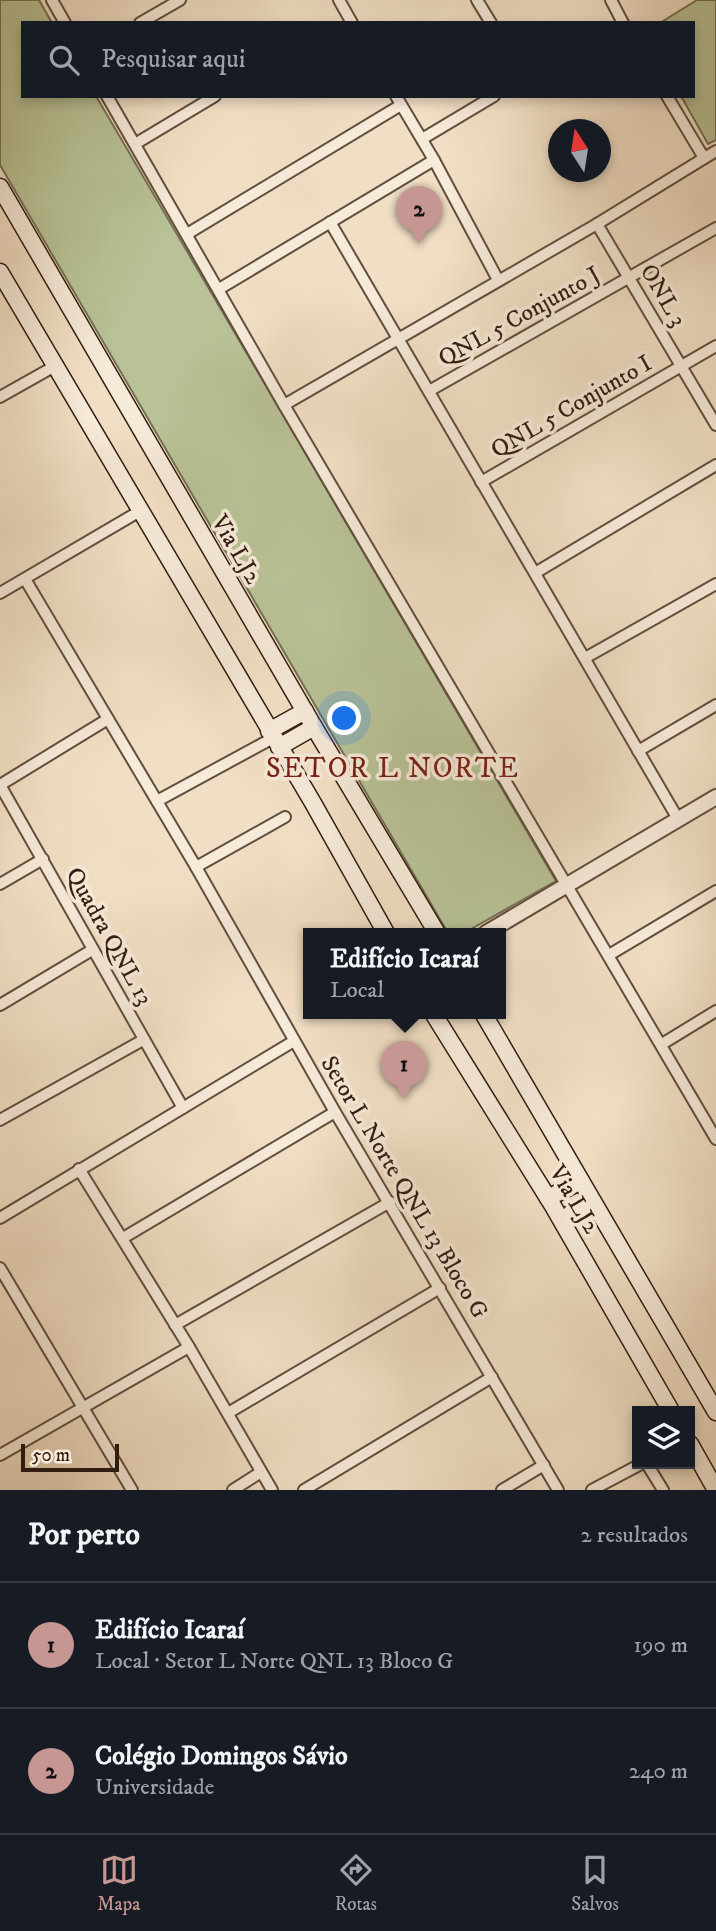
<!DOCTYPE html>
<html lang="pt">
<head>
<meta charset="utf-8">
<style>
	:root { --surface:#171b24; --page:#20242c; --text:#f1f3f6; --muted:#9ea1a6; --line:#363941; --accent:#c59692 }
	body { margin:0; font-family:"IM FELL DW Pica",serif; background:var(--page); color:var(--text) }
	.controls { position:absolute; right:21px; bottom:21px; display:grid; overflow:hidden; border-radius:0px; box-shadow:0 4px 10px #0003 }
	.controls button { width:63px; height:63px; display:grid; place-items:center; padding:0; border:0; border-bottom:2px solid var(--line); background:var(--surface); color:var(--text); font:35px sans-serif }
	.compass { position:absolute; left:548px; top:119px; width:63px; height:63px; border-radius:50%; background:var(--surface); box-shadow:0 4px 10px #0003; rotate:348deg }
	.scale { position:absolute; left:21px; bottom:18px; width:98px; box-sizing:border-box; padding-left:7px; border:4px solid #321d11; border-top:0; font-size:19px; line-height:24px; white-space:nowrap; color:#321d11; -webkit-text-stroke:5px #f6ead9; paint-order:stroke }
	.you { position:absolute; left:345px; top:719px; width:24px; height:24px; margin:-18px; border:5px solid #fff; border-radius:50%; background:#1a73e8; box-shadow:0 0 0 10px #1a73e833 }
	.badge { display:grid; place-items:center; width:46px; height:46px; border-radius:50%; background:var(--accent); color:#111; font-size:23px; font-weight:700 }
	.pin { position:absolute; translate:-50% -58px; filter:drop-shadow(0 2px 4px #0008) }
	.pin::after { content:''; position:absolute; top:37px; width:24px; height:21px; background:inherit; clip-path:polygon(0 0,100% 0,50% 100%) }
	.popup { position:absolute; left:303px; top:928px; width:203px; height:91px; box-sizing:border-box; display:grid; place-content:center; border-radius:0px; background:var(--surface); filter:drop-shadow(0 2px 5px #0005); font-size:23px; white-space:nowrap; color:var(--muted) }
	.popup b { font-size:26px; color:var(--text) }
	.popup::after { content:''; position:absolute; left:50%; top:100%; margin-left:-14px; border:14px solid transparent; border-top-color:var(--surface) }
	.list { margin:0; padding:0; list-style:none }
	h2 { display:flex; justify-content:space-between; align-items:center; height:91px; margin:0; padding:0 28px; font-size:30px }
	h2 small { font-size:23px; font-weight:400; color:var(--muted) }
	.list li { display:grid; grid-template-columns:46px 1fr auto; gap:21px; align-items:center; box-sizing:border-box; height:126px; padding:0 28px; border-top:2px solid var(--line) }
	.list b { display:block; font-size:26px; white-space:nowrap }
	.list p { margin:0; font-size:23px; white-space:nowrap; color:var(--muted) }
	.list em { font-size:23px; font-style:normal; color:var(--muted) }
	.icon { flex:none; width:38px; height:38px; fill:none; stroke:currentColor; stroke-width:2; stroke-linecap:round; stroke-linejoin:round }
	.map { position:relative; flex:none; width:716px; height:1490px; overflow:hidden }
	.search { position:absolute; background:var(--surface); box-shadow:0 4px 10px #0003; left:21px; right:21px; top:21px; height:77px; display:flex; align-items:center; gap:18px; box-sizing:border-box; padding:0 24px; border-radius:0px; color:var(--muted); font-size:26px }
	.sheet { height:343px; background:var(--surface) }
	nav { display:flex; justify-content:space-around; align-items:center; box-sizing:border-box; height:98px; border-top:2px solid var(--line); background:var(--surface); font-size:19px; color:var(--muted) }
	nav a { display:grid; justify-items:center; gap:4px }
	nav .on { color:var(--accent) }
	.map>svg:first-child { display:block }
	.green { fill:#b8c296; stroke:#757054; stroke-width:2 }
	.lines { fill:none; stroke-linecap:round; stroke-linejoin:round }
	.minor-casing { stroke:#624e3e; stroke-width:14 }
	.tertiary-casing { stroke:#624e3e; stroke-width:18 }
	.secondary-casing { stroke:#321d11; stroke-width:19 }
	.minor { stroke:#f6ead9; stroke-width:10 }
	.tertiary { stroke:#f6ead9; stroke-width:14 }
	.secondary { stroke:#f6ead9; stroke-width:16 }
	.labels { text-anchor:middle; stroke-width:7; stroke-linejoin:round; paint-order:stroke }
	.street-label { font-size:24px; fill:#321d11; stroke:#f6ead9 }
	.quarter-label { font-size:28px; letter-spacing:2px; fill:#7a1f14; stroke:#f6ead9 }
</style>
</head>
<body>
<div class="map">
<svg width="716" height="1490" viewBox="0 0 716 1490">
	<rect width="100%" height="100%" fill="#f1dfc5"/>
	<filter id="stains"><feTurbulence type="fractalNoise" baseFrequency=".00286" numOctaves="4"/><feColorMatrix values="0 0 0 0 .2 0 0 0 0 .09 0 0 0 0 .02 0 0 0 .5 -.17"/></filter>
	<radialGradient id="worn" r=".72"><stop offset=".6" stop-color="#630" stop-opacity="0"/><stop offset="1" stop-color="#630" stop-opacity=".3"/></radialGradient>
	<g class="green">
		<polygon points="0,0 39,0 52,23 23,23 23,96 96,96 556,881 464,933 448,933 0,165"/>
		<polygon points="697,0 716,0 716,140 708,144 681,96 693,96 693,23 660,23"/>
	</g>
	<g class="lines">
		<defs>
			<g id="minor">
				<polyline points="52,0 65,23"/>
				<polyline points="339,0 352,23"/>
				<polyline points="477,0 491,23"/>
				<polyline points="611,0 623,23"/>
				<polyline points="140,23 180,0"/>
				<polyline points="107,96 284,405 716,1139"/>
				<polyline points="396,96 434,160 498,280"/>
				<polyline points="667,96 704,158"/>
				<polyline points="422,139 494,96"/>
				<polyline points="135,144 215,96"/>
				<polyline points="330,222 678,819"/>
				<polyline points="597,224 716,425"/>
				<polyline points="187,234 401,105"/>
				<polyline points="219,289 434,160"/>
				<polyline points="429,391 716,228"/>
				<polyline points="0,397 55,366"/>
				<polyline points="284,405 597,224 716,151"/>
				<polyline points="481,482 716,346"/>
				<polyline points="535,573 716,465"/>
				<polyline points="25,579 196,867 335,1112 558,1490"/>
				<polyline points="0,593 140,511"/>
				<polyline points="585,658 716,584"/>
				<polyline points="638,751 716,705"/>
				<polyline points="0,785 183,1108"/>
				<polyline points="0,785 108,719"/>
				<polyline points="157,801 273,738"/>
				<polyline points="196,867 285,817"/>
				<polyline points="0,884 43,859"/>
				<polyline points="609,955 716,891"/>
				<polyline points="0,1005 92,950"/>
				<polyline points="662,1044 716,1011"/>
				<polyline points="0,1120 143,1040"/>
				<polyline points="79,1169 189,1347 272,1490"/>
				<polyline points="0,1218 294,1041"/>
				<polyline points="123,1238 335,1112"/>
				<polyline points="0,1268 132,1490"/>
				<polyline points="175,1325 390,1202"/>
				<polyline points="228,1413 440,1288"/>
				<polyline points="0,1455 189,1347"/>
				<polyline points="647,1464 663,1490"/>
				<polyline points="233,1490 261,1472"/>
				<polyline points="304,1490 492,1377"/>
				<polyline points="502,1490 544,1465"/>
				<polyline points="592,1490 641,1464"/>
			</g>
			<polyline id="tertiary" points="486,933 716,797"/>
			<g id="secondary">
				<polyline points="0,187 314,727 437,933"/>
				<polyline points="0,272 313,803 386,933"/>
				<polyline points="269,731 305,711"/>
				<polyline points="279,747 314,727"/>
				<polyline points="433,1013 553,1206 671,1411"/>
				<polyline points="483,1013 716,1412"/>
				<polyline points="548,1198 581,1181"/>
				<polyline points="563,1223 572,1212 593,1204"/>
				<polyline points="690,1444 716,1490"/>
			</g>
		</defs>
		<use href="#minor" class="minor-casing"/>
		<use href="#tertiary" class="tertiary-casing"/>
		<use href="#secondary" class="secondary-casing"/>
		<use href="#minor" class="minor"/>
		<use href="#tertiary" class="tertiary"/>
		<use href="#secondary" class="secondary"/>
	</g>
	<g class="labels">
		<g class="street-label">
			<text transform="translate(664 295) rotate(60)" y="8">ONL 3</text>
			<text transform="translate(519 316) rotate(-29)" y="8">QNL 5 Conjunto J</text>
			<text transform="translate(571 406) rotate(-30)" y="8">QNL 5 Conjunto I</text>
			<text transform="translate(237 549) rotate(60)" y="8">Via LJ2</text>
			<text transform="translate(110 936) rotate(61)" y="8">Quadra QNL 13</text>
			<text transform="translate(405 1187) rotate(59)" y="8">Setor L Norte QNL 13 Bloco G</text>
			<text transform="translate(575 1199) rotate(59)" y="8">Via LJ2</text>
		</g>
		<g class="quarter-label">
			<text x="393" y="777">SETOR L NORTE</text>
		</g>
	</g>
	<rect width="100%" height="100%" filter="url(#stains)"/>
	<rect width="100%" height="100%" fill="url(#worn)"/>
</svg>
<div class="controls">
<button><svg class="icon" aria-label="layers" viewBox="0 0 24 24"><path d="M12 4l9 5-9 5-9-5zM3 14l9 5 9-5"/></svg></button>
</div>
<svg class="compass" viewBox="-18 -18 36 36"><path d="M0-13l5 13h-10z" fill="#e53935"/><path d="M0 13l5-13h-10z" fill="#9ea1a6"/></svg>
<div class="scale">50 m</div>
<div class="you"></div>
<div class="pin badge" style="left:404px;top:1099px">1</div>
<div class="popup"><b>Edifício Icaraí</b>Local</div>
<div class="pin badge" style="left:419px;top:244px">2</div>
<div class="search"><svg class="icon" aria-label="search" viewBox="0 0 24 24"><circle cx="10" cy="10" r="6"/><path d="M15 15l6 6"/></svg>Pesquisar aqui</div>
</div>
<section class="sheet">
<h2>Por perto<small>2 resultados</small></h2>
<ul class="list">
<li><span class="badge">1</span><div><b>Edifício Icaraí</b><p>Local · Setor L Norte QNL 13 Bloco G</p></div><em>190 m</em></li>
<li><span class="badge">2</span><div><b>Colégio Domingos Sávio</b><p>Universidade</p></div><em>240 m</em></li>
</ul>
</section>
<nav>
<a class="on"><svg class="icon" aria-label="map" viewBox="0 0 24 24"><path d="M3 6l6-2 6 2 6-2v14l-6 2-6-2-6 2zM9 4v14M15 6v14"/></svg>Mapa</a>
<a><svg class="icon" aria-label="directions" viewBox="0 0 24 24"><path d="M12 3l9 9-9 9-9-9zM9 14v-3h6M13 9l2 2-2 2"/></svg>Rotas</a>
<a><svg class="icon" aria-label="saved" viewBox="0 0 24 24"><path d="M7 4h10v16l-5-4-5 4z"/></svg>Salvos</a>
</nav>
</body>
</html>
